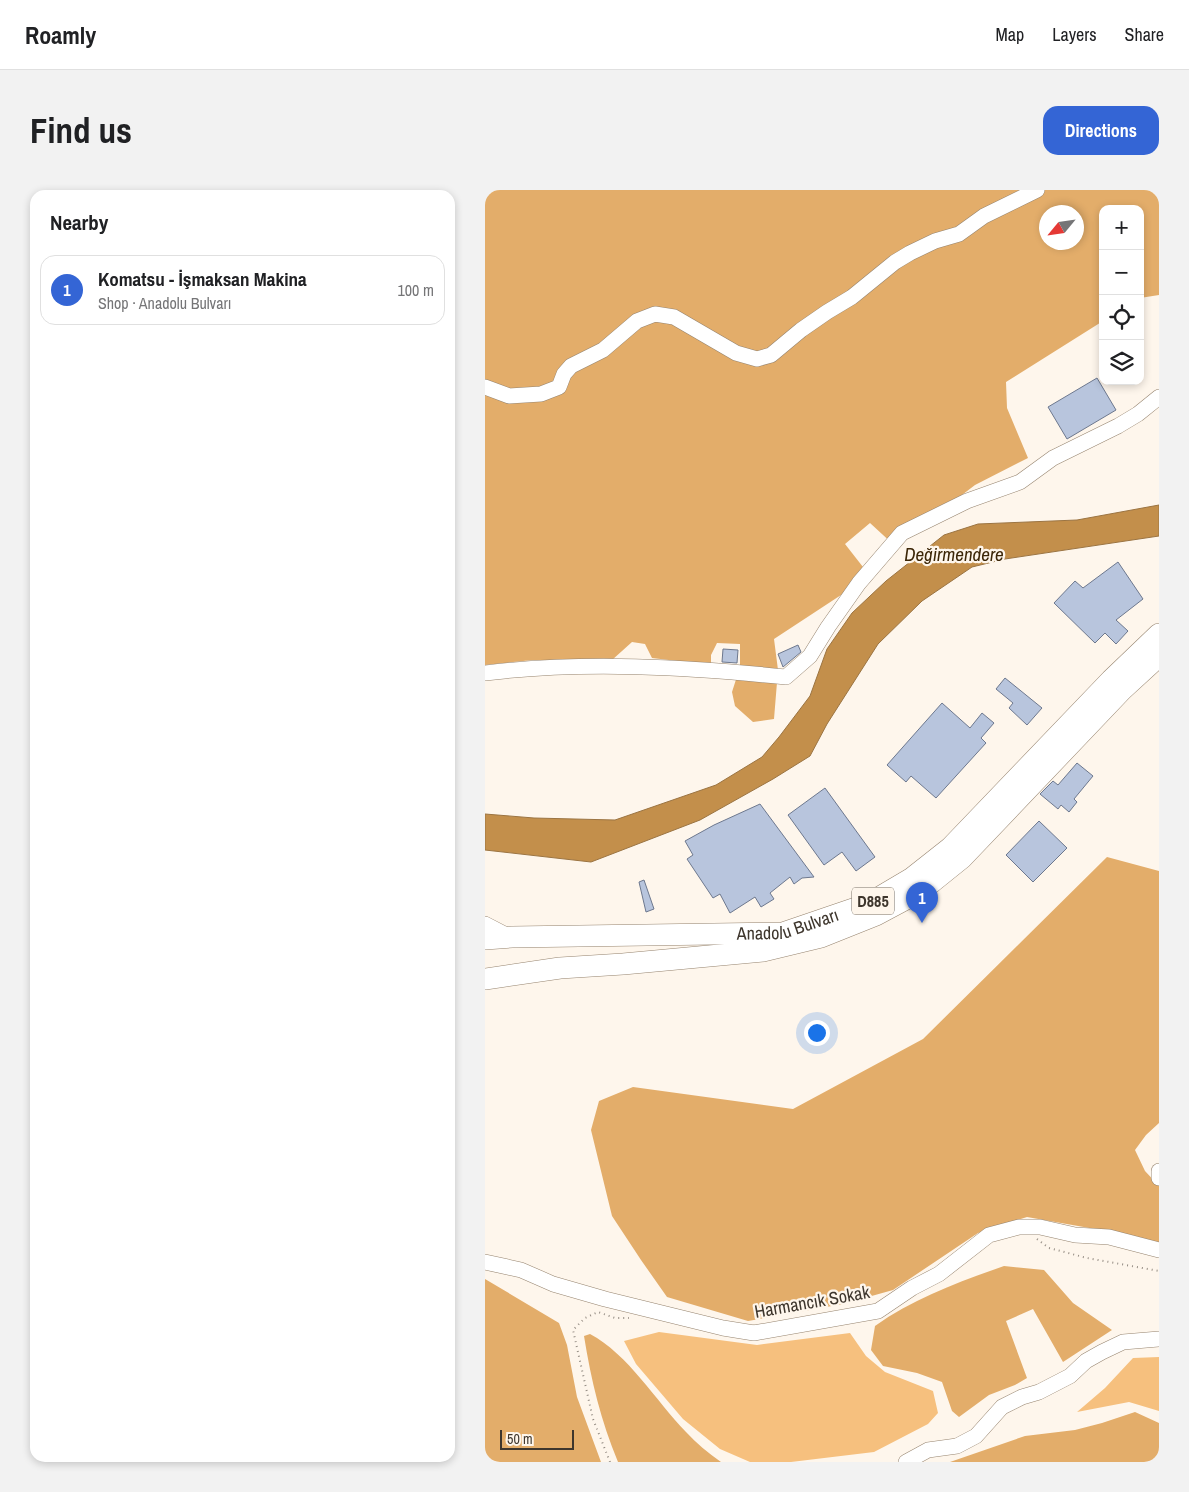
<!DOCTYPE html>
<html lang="en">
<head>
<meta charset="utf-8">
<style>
	:root { --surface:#fff; --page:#f2f2f2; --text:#202124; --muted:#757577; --line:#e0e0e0; --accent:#3465d5 }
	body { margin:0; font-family:"Archivo Narrow",sans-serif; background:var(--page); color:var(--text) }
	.controls { position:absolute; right:15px; top:15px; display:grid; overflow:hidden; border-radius:10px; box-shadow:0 2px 8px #0003 }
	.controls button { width:45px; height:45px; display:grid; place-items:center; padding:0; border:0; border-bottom:1px solid var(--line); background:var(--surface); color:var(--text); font:25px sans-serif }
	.compass { position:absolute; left:554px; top:15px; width:45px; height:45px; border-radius:50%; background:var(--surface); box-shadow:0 2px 8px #0003; rotate:241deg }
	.scale { position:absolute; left:15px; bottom:12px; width:74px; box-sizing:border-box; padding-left:5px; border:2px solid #3e362d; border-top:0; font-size:14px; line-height:18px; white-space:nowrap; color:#3e362d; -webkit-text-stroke:4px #fef6ec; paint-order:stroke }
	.you { position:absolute; left:331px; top:842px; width:18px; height:18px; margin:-12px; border:4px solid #fff; border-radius:50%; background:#1a73e8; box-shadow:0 0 0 8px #1a73e833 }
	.badge { display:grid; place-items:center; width:32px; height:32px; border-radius:50%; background:var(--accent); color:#fff; font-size:16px; font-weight:700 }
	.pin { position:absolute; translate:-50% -41px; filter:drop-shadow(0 1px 2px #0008) }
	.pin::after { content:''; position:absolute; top:26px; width:18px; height:15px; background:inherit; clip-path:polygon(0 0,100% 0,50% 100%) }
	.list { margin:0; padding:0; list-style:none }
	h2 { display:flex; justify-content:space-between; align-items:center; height:65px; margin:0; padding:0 20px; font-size:21px }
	h2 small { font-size:16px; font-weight:400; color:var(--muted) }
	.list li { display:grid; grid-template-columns:32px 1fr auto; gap:15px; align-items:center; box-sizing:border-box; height:70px; margin:0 10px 10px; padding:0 10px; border:1px solid var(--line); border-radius:15px }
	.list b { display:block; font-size:19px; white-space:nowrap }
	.list p { margin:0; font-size:16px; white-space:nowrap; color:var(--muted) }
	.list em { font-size:16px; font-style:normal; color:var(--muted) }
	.icon { flex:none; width:28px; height:28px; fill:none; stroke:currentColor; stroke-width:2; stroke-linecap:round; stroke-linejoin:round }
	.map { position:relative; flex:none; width:674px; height:1272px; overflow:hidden; border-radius:15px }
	header { display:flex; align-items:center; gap:30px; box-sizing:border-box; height:70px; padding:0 25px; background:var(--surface); border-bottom:1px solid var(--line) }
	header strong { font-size:24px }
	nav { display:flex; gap:28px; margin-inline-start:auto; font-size:18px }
	.intro { display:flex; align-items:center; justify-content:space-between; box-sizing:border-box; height:120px; padding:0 30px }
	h1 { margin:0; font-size:35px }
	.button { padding:12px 22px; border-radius:15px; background:var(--accent); color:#fff; font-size:18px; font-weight:700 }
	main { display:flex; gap:30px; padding:0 30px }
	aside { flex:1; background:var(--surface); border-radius:15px; box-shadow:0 2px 8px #0003 }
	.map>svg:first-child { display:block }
	.green { fill:#f6c07e }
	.forest { fill:#e3ad6a; fill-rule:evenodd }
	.water { fill:#c38f4b; stroke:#9b7442 }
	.building { fill:#b8c5dd; stroke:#6d788e }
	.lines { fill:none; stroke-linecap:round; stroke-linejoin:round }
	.minor-casing { stroke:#96846f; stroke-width:16 }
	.highway-casing { stroke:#96846f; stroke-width:22 }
	.path { stroke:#968e85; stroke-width:2; stroke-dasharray:1 4; stroke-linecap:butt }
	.minor { stroke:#fff; stroke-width:15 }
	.highway { stroke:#fff; stroke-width:21 }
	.labels { text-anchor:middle; stroke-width:4.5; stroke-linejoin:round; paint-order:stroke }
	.shield { fill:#fef6ec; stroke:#787066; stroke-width:1 }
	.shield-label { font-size:16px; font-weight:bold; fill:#3e362d }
	.street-label { font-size:18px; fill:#3e362d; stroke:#fef6ec }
	.water-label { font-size:19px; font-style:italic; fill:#3c2607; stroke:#fef6ec }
</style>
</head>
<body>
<header>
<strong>Roamly</strong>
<nav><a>Map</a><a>Layers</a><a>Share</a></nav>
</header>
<div class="intro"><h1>Find us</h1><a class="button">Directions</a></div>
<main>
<aside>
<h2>Nearby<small></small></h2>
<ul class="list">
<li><span class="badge">1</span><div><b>Komatsu - İşmaksan Makina</b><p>Shop · Anadolu Bulvarı</p></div><em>100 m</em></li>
</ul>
</aside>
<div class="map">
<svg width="674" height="1272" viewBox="0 0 674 1272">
	<rect width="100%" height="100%" fill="#fef6ec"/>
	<g class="green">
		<polygon points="174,1142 272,1155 365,1143 381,1166 400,1182 448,1201 453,1223 443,1234 389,1262 306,1272 265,1272 235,1259 198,1229 151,1174 139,1151"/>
		<polygon points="674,1167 674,1221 644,1212 592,1222 620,1198 648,1168"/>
	</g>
	<g class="forest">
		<path d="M0 0H674V105L655 108V19H618V131L521 192 522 218 543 268 490 295 410 356 385 333 360 354 385 386 289 449 293 480 289 529 268 532 250 516 247 502 255 477V454L232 453 226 465V475L167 468 160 454 147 452 127 470H48L0 475ZM562 22H592V52H562Z"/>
		<polygon points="622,667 674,681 674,933 661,945 650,960 660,981 674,996 674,1053 650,1046 542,1027 493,1043 408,1100 358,1114 263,1131 182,1107 156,1070 127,1026 106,940 114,911 148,897 308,919 438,849"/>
		<path d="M519 1076 559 1080 588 1113 627 1140 578 1172 548 1119 521 1131 542 1188 530 1195 504 1205 474 1227 467 1221 457 1192 432 1183 398 1176 386 1160 390 1136C429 1108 474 1092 519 1076Z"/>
		<polygon points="0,1089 74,1133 82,1155 92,1207 116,1272 0,1272"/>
		<path d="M105 1144C143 1164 171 1211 201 1242 211 1253 223 1263 236 1272H133C116 1231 106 1190 99 1146Z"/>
		<polygon points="650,1222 674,1233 674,1272 465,1272 540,1246 590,1240 617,1233"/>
	</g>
	<polygon class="water" points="674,315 674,346 520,369 487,377 437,411 393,454 342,534 325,566 288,589 215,630 106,672 0,660 0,624 49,628 130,630 231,595 277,567 294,547 325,506 342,459 367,423 401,391 459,345 493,334 592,330"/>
	<g class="building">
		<polygon points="612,188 631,220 582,249 563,217"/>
		<polygon points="633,372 658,409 631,430 643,441 631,454 620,443 610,453 569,413 590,391 598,398"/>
		<polygon points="313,455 316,462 298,477 293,464"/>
		<polygon points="238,459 253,460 252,473 237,472"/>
		<polygon points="520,488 557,518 542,535 524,518 528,513 511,499"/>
		<polygon points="457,513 485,538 497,523 509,533 496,548 501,553 451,608 426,586 421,592 402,575"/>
		<polygon points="592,573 608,586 589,609 592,612 584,622 576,615 573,619 555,604 568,591 573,595"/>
		<polygon points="340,598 390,667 371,681 357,662 339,675 303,625"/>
		<polygon points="275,614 329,687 317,688 309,694 305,687 285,703 289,709 276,717 270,707 245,723 235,704 228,708 202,669 208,665 200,651 229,635"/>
		<polygon points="554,631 582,658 548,692 521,665"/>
		<polygon points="159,690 169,719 161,722 154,692"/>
	</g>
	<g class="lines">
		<defs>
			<g id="minor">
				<polyline points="0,197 24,206 56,204 74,197 79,184 86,176 118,160 152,131 170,124 189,127 251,163 272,169 286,165 316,140 342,122 367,107 410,72 425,63 450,51 474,44 499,26 552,0"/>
				<path d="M0 483C99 471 202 477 301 487L325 466 343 437 374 393 417 343 482 311 535 292 568 268 633 236 653 224 674 207"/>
				<polyline points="0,734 25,747"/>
				<polyline points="674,981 674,988"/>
				<polyline points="0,1072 36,1080 68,1094 120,1109 238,1138 269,1143 393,1121 427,1098 454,1084 504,1045 534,1037 555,1037 590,1045 624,1047 674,1060"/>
				<polyline points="421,1272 443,1260 472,1256 491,1246 517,1217 537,1207 554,1202 585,1186 601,1171 617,1162 638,1152 674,1149"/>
			</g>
			<g id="highway">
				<path id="s1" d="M0 749 27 747 298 743 383 714 427 688 465 658 626 490 674 444"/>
				<polyline points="0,789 75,778 138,774 278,761 336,747 391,725 436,701 477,668 637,500 674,466"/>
			</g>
		</defs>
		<use href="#minor" class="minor-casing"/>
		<use href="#highway" class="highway-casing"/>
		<g class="path">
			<polyline points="552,1049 564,1058 602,1068 674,1081"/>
			<polyline points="125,1272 108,1229 88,1140 100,1128 113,1122 130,1128 144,1128"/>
		</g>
		<use href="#minor" class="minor"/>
		<use href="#highway" class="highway"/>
	</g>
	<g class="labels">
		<rect class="shield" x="367" y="697.5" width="42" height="27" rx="4"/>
		<g class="shield-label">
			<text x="388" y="717">D885</text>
		</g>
		<g class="street-label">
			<text dy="6" stroke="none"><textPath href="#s1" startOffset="304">Anadolu Bulvarı</textPath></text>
			<text transform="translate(327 1112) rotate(-10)" y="6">Harmancık Sokak</text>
		</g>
		<g class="water-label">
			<text x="469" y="371">Değirmendere</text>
		</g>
	</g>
</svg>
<div class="controls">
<button>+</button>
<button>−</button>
<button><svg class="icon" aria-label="locate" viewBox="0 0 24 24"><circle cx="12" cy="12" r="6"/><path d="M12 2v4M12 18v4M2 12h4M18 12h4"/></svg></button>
<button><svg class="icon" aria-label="layers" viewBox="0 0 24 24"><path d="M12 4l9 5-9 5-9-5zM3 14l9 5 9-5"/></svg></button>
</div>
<svg class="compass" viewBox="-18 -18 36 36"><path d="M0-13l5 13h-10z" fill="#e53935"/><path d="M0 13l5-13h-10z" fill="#757577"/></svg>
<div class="scale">50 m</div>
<div class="you"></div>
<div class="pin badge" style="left:437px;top:733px">1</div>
</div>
</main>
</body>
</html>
